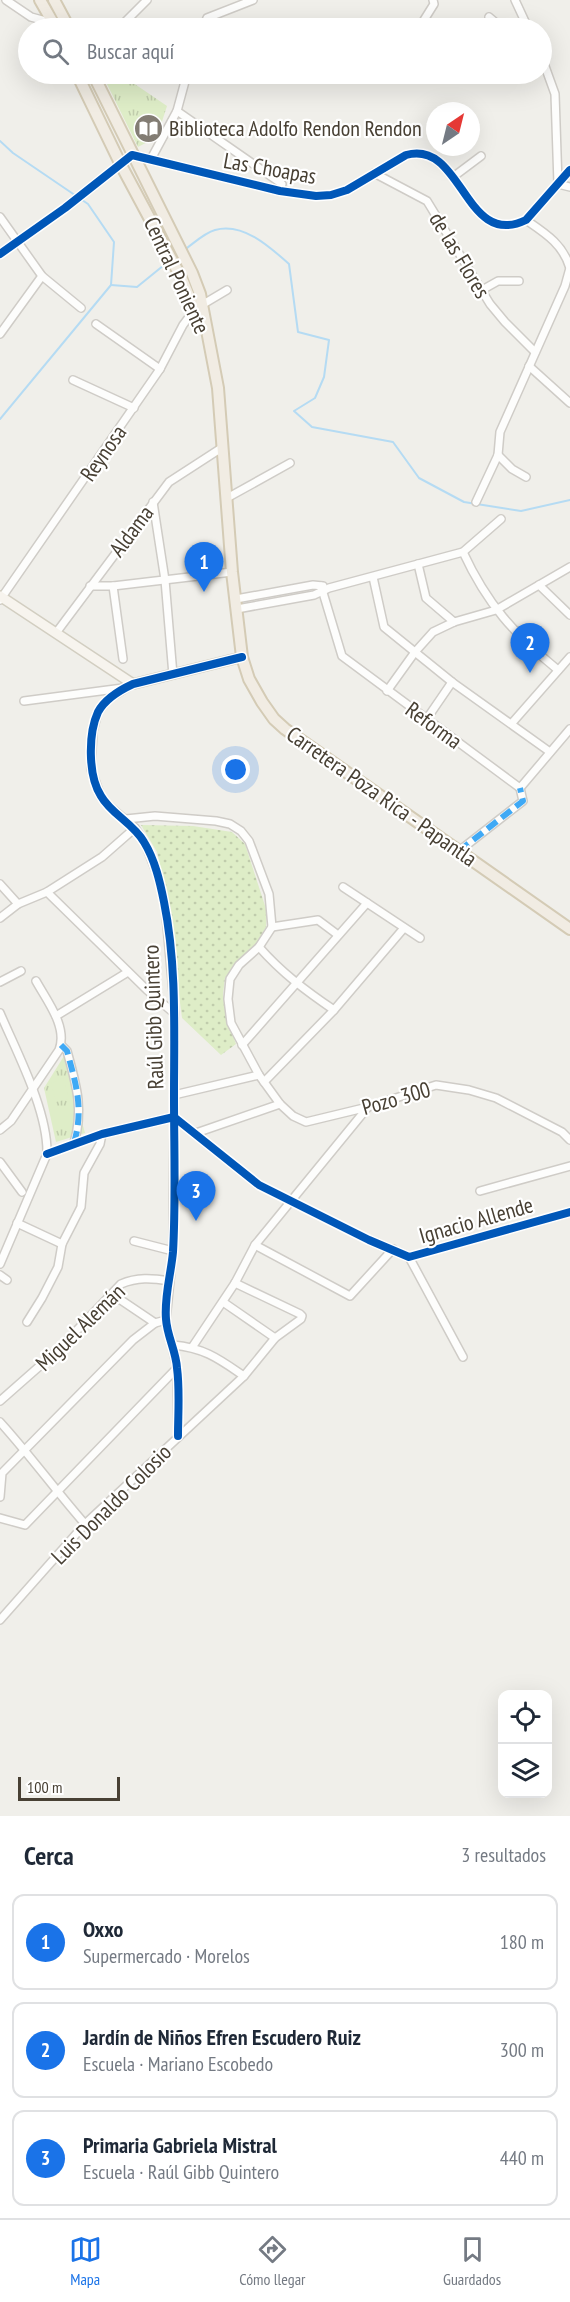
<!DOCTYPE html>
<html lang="es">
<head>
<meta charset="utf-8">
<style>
	:root { --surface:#fff; --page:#f2f2f3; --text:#1f2937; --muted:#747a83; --line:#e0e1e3; --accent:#1a73e8 }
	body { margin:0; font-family:"PT Sans Narrow",sans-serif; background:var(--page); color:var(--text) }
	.controls { position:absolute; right:18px; bottom:18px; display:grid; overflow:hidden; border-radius:12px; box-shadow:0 6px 24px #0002 }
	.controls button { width:54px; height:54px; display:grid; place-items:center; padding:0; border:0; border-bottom:2px solid var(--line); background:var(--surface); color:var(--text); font:30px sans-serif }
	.compass { position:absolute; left:426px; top:102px; width:54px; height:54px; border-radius:50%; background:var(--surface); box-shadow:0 6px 24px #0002; rotate:35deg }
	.scale { position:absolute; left:18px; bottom:15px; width:102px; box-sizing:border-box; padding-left:6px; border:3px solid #484034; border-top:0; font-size:16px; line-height:21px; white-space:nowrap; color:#484034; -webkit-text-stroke:4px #fff; paint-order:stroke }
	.you { position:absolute; left:236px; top:770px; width:21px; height:21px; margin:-15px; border:4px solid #fff; border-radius:50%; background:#1a73e8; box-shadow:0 0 0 9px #1a73e833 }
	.badge { display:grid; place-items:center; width:39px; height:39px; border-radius:50%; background:var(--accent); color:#fff; font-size:20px; font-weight:700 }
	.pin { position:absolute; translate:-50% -50px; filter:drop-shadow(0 2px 3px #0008) }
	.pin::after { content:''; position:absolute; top:32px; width:21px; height:18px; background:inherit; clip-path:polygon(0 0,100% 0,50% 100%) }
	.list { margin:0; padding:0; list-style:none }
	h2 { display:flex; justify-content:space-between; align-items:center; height:78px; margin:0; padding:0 24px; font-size:26px }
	h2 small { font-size:20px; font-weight:400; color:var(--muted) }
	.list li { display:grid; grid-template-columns:39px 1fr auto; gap:18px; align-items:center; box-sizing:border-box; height:96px; margin:0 12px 12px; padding:0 12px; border:2px solid var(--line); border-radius:12px }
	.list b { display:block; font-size:22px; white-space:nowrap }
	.list p { margin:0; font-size:20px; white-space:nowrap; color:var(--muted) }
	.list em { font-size:20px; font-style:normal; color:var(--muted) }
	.icon { flex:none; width:33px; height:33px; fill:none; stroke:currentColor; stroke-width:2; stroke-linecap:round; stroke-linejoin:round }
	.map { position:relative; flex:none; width:570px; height:1816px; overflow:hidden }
	.search { position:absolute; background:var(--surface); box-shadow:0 6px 24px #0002; left:18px; right:18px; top:18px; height:66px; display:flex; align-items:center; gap:15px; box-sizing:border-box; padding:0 21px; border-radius:33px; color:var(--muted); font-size:22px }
	.sheet { height:402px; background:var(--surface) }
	nav { display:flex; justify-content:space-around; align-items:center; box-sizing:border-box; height:84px; border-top:2px solid var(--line); background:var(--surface); font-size:16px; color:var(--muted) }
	nav a { display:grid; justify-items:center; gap:3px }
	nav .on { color:var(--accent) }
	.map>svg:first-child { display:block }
	.grass { fill:url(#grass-dots) }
	.park { fill:url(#park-tufts) }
	.pitch { fill:#deedc7 }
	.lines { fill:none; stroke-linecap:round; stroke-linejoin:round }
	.stream { stroke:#b5dbf3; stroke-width:2 }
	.street-casing { stroke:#cfccc7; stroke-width:10 }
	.secondary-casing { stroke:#d2cec1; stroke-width:12 }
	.primary-casing { stroke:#d4cbb5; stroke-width:14 }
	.street { stroke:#fdfdfc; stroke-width:7 }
	.secondary { stroke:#f7f4ee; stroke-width:9 }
	.primary { stroke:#f1ece3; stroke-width:10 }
	.quiet { stroke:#3fa9f5; stroke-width:6; stroke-dasharray:12 6; stroke-linecap:butt }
	.cycleway-casing { stroke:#fff; stroke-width:11 }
	.cycleway { stroke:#0057b8; stroke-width:8 }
	.labels { text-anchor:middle; stroke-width:4.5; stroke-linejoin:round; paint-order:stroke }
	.poi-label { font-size:22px; fill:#484034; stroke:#fff; text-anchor:start }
	.street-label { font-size:22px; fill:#484034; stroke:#fff }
</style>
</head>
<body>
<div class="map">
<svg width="570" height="1816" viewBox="0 0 570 1816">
	<defs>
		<pattern id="grass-dots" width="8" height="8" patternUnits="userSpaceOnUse" patternTransform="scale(1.5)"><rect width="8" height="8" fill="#deedc7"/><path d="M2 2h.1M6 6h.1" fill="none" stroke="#c0ccac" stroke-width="1.8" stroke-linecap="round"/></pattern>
		<pattern id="park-tufts" width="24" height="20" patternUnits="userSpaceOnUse" patternTransform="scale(1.5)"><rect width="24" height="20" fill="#deedc7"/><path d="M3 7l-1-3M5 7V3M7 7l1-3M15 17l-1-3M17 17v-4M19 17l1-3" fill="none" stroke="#c0ccac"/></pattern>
	</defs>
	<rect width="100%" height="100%" fill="#f0efea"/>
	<polygon class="grass" points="141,825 193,826 232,832 245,844 267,912 266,927 258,941 225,978 223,994 228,1022 236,1044 221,1055 182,1018 165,886 157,852"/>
	<g class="park">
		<polygon points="102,74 120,74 167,106 157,137 138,147"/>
		<polygon points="64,1056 85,1133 56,1142 44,1088"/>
	</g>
	<g class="pitch">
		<polygon points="123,85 145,101 139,109 118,93"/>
		<polygon points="63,1078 69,1099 56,1102 51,1083"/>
	</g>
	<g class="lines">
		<g class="stream">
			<polyline points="0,141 13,153 88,204 114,242 111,285 0,419"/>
			<path d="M184 250C193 244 204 233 215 230 243 222 270 247 289 264L298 332 329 340 324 377 315 398 294 411 312 427 393 442 419 478 464 502 521 511 570 500"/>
			<polyline points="111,285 137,287 169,261"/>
		</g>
		<defs>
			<g id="street">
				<polyline points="6,0 31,17 53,23"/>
				<polyline points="515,0 528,28"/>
				<polyline points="489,17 502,28"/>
				<polyline points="119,28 147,0"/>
				<polyline points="203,28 207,18 253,0"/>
				<polyline points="419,28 434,4 433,0"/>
				<polyline points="542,58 555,94 558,184 570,187"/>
				<polyline points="381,78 384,74"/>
				<polyline points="177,111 282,184 280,191"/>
				<polyline points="151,159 177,111 187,74"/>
				<polyline points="374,173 427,201 490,304 505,322 535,352"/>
				<polyline points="453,177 481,156"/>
				<polyline points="0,217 42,276 81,308"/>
				<path d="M526 220C545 233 563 244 570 268"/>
				<path d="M0 254 65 208 132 155 280 191 316 196 331 195 347 190 406 155C463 139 464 250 526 220L570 170"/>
				<polyline points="482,290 498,281 519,281"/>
				<polyline points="96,324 160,369"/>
				<polyline points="0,334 42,276"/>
				<polyline points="529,366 570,403"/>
				<polyline points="73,380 134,408"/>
				<polyline points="498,455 512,469 526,477"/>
				<polyline points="227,498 290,463"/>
				<polyline points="153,502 165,580 173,675"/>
				<polyline points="476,502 498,455 500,432 565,286 570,268"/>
				<path d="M463 552C487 604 514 634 558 670"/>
				<polyline points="418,564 426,598 454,622"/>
				<polyline points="373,577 384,627 452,682 550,752"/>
				<polyline points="539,585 570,615"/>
				<polyline points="90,586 113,586 232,572"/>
				<polyline points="113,586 123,659"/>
				<polyline points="321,586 342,656 520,788"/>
				<polyline points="236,599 313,585 323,586"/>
				<polyline points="0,600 160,369 183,325 195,309 227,290"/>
				<polyline points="237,609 314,595 329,588 463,552 501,519"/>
				<polyline points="56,633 169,482 223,447"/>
				<polyline points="133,684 108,699 98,712 93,731 91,769 101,797 108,805 135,828 145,843 157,874 165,904 175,1014 173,1251 166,1320 177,1368 178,1436"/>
				<polyline points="387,691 415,652 433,632 454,622 496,610 570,567"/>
				<polyline points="24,701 123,688"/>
				<polyline points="426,720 452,682"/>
				<polyline points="512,723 570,657"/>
				<polyline points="520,788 570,729"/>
				<polyline points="126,819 155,816 216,821 230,824 241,831 249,841 269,894 272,927 259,947 239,965 230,979 228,999 231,1023 259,1075 280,1104 293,1116 306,1122 368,1107 436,1085 469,1090 496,1098 562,1132 570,1140"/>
				<polyline points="459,851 523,801 520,788"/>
				<polyline points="0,884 18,904"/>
				<polyline points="343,887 420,938"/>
				<polyline points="47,892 147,990 175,1014"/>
				<polyline points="0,918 18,904 47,892 102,857 135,828"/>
				<polyline points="272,927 318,920 338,935"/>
				<path d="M259 947C282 973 306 991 334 1010"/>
				<polyline points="0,982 21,971"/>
				<path d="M0 1013C17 1053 48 1111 47 1154L0 1264"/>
				<polyline points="56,1016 128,972"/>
				<path d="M61 1045 67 1051C76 1084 84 1109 74 1143"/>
				<polyline points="242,1045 367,903"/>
				<polyline points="264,1082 334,1010 404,928"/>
				<polyline points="174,1095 259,1075"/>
				<path d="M0 1130 11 1121 59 1050C68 1027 47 1001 36 981"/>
				<polyline points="196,1133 280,1104"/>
				<polyline points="47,1154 102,1134 174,1117 259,1185 369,1240 409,1257 570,1212"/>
				<polyline points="0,1162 22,1192"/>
				<polyline points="480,1191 570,1166"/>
				<polyline points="17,1223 62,1244"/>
				<polyline points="134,1241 173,1251"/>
				<polyline points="255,1245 350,1296 393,1249"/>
				<polyline points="409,1257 463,1357"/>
				<polyline points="0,1275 7,1280"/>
				<polyline points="112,1294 155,1323"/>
				<polyline points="223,1302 275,1338"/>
				<polyline points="27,1322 42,1298 58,1267 62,1244 81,1207 84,1173 100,1144 102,1134"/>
				<path d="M173 1345C205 1348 219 1359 244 1376"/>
				<polyline points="193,1346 235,1283 255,1245 368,1107"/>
				<path d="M0 1401 59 1349 121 1284C137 1277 152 1278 169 1281"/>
				<path d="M0 1422C30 1455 56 1491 85 1524"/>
				<polyline points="0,1497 2,1473 133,1340 155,1323 166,1320"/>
				<polyline points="0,1518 25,1525 177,1368"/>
				<polyline points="0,1620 85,1524 244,1376 275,1338 301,1319 302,1316 300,1314 235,1283"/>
			</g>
			<polyline id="secondary" points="0,596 133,684 242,657"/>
			<g id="primary">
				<polyline points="40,0 56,28"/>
				<polyline points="54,0 69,28"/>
				<polyline points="77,74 121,165 182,279 200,323"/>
				<polyline points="93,74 192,273 200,294 218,388 232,572 242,657 249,679 262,702 274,719 285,729 570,929"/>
			</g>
		</defs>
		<use href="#street" class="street-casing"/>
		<use href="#secondary" class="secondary-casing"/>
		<use href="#primary" class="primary-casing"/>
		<use href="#street" class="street"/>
		<use href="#secondary" class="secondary"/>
		<use href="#primary" class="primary"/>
		<g class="quiet">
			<polyline points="459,851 523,801 520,788"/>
			<path d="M61 1045 67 1051C76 1084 84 1109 74 1143"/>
		</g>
		<defs>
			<g id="cycleway">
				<path d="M0 254 65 208 132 155 280 191 316 196 331 195 347 190 406 155C463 139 464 250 526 220L570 170"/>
				<polyline points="47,1154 102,1134 174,1117 259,1185 369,1240 409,1257 570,1212"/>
				<path d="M178 1436C178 1414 180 1390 177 1368 176 1351 167 1336 166 1319 164 1297 171 1274 173 1252 176 1200 174 1148 174 1097 174 1032 177 966 164 902 160 882 155 860 144 842 133 823 111 814 101 796 88 776 88 734 98 712 105 699 120 690 133 684L242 657"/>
			</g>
		</defs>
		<use href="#cycleway" class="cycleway-casing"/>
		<use href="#cycleway" class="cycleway"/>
	</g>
	<defs>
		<symbol id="library-disc" viewBox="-11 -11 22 22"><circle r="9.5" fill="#837d74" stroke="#fff"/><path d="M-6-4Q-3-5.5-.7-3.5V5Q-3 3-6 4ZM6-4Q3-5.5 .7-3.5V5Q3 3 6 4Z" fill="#fff"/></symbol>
	</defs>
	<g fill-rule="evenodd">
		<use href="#library-disc" x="132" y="112" width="33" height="33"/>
	</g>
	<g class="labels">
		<g class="poi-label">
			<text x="169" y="136">Biblioteca Adolfo Rendon Rendon</text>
		</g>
		<g class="street-label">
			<text transform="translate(270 168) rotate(10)" y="8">Las Choapas</text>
			<text transform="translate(460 255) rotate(59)" y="8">de las Flores</text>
			<text transform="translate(177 275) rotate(65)" y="8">Central Poniente</text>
			<text transform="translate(103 453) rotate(-55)" y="8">Reynosa</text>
			<text transform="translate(131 531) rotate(-53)" y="8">Aldama</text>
			<text transform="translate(434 725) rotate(36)" y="8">Reforma</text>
			<text transform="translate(382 796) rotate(35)" y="8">Carretera Poza Rica - Papantla</text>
			<text transform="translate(153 1017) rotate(-92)" y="8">Raúl Gibb Quintero</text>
			<text transform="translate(396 1098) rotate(-16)" y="8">Pozo 300</text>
			<text transform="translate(476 1220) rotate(-16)" y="8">Ignacio Allende</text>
			<text transform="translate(80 1327) rotate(-44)" y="8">Miguel Alemán</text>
			<text transform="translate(111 1504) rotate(-45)" y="8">Luis Donaldo Colosio</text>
		</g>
	</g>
</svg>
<div class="controls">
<button><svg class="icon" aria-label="locate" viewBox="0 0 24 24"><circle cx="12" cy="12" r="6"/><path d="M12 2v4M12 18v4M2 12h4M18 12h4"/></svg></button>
<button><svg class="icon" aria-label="layers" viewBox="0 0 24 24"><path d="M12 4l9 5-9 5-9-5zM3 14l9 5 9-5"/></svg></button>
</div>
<svg class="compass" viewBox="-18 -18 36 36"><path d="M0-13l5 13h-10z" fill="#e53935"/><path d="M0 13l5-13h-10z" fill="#747a83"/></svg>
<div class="scale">100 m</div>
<div class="you"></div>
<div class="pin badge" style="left:204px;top:592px">1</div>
<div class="pin badge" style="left:530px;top:673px">2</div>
<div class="pin badge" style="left:196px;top:1221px">3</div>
<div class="search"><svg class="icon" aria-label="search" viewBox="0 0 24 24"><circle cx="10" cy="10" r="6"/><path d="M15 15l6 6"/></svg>Buscar aquí</div>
</div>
<section class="sheet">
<h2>Cerca<small>3 resultados</small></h2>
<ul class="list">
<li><span class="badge">1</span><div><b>Oxxo</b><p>Supermercado · Morelos</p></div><em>180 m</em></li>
<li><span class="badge">2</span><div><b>Jardín de Niños Efren Escudero Ruiz</b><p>Escuela · Mariano Escobedo</p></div><em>300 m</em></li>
<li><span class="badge">3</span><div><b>Primaria Gabriela Mistral</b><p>Escuela · Raúl Gibb Quintero</p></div><em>440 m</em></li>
</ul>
</section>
<nav>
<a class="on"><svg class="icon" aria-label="map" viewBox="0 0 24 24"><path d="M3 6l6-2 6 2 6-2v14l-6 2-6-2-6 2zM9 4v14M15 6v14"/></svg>Mapa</a>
<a><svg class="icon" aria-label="directions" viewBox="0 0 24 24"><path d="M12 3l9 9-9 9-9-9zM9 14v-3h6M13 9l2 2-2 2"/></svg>Cómo llegar</a>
<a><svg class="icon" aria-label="saved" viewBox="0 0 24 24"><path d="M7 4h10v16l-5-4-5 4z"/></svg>Guardados</a>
</nav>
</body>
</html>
